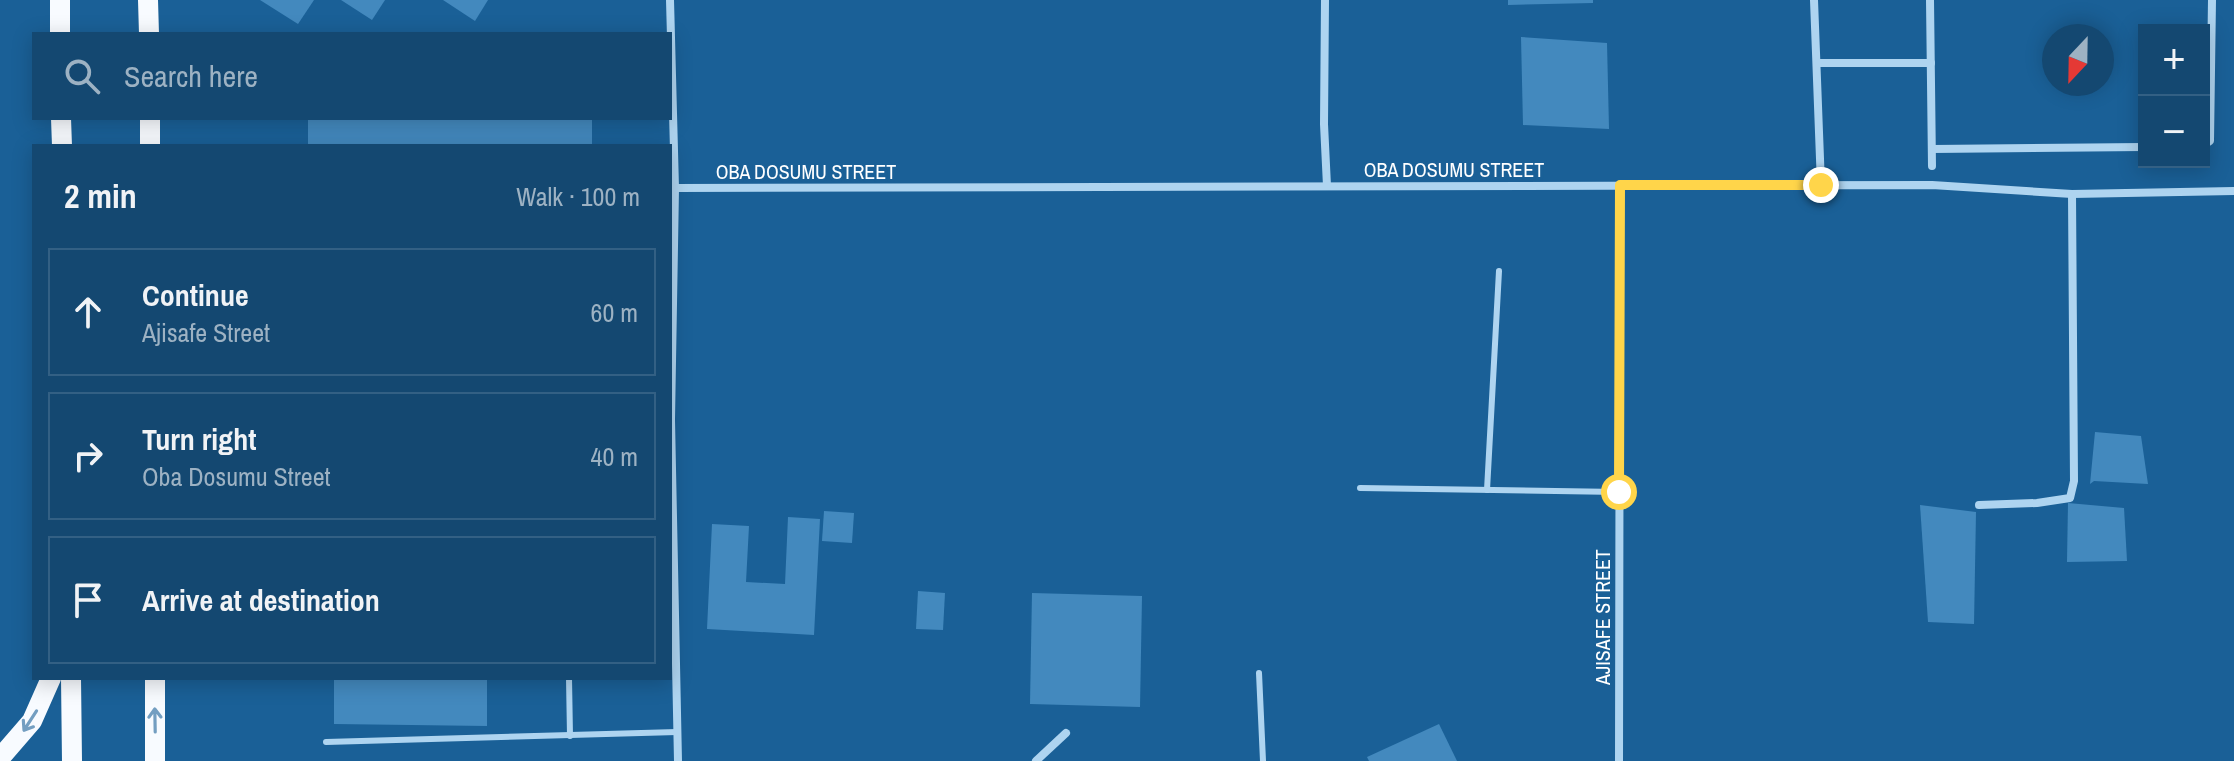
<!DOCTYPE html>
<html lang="en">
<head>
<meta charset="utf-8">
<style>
	:root { --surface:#144871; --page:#1d4f76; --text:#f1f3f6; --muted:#9db2c3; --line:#336084 }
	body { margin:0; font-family:"Archivo Narrow",sans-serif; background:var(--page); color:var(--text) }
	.controls { position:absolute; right:24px; top:24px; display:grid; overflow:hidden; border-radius:0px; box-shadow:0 4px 20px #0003 }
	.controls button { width:72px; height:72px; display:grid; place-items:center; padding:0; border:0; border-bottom:2px solid var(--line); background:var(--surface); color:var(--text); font:40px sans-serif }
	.compass { position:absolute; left:2042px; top:24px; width:72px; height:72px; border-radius:50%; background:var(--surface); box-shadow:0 4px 20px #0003; rotate:202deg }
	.stop { position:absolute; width:24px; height:24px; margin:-18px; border:6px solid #ffd54a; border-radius:50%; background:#fff }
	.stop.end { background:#ffd54a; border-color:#fff; box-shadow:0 2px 8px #0008 }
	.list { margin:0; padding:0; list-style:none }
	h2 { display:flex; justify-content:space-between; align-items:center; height:104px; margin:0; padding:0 32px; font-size:34px }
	h2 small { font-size:26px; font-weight:400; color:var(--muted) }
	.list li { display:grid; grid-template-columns:52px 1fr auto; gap:24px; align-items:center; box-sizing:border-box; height:128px; margin:0 16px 16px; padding:0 16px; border:2px solid var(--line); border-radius:0px }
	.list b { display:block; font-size:30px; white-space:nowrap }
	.list p { margin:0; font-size:26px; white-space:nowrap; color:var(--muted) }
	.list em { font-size:26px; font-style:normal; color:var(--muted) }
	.icon { flex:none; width:44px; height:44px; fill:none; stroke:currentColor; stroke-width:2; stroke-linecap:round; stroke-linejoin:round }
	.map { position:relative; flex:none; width:2234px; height:761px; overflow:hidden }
	.search { position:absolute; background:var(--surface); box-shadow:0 4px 20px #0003; left:32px; top:32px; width:640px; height:88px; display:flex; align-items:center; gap:20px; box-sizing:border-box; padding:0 28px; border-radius:0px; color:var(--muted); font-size:30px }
	.panel { position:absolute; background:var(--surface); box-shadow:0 4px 20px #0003; left:32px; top:144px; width:640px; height:536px; border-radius:0px }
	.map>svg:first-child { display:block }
	.building { fill:#4389be }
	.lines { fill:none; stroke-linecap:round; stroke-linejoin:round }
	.service { stroke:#aed4f0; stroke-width:6 }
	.minor { stroke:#aed4f0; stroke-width:8 }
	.primary { stroke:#f8fbff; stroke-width:20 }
	.oneway { stroke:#739ec1 }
	.route { stroke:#ffd54a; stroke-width:10 }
	.labels { text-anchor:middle; stroke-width:6; stroke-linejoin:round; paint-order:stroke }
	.street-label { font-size:20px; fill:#fff; stroke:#1a6097 }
</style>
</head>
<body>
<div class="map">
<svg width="2234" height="761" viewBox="0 0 2234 761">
	<rect width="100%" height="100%" fill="#1a6097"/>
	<g class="building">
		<polygon points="260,0 314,0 298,24"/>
		<polygon points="341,0 385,0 372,20"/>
		<polygon points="443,0 488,0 475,21"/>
		<polygon points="1508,0 1593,0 1593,3 1508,5"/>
		<polygon points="1521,37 1607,43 1609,129 1523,125"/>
		<rect x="308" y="118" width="284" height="28"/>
		<polygon points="2095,432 2141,436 2148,484 2094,481 2090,484"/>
		<polygon points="2068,503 2124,508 2127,561 2067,562"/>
		<polygon points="1920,505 1976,512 1974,624 1928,622"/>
		<polygon points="824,511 854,513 852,543 822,541"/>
		<polygon points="788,517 820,519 814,635 707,629 712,524 749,526 746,582 785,584"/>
		<polygon points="918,591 945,593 943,630 916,629"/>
		<polygon points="1032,593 1142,596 1140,707 1030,704"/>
		<polygon points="334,678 487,678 487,726 334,724"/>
		<polygon points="1439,724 1457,761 1369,761 1367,757"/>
	</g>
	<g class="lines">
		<g class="service">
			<polyline points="1360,488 1619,492"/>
			<polyline points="1487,490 1499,271"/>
			<polyline points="1259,673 1263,761"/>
			<polyline points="569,678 570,736"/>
			<polyline points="326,742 677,732"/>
		</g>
		<g class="minor">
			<polyline points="670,0 675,188 671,420 678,761"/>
			<polyline points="1325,0 1324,124 1327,186"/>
			<polyline points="1814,0 1821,185"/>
			<polyline points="1930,0 1932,166"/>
			<polyline points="1817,63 1931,63"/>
			<polyline points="2204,145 2210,141 2212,0"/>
			<polyline points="1932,149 2144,147"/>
			<polyline points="675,188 1932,185 2072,194 2234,191"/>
			<polyline points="1979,505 2037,503 2070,498 2074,481 2072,194"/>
			<polyline points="1036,761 1066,733"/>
			<polyline points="1619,761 1620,185"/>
		</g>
		<g class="primary">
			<polyline points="148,0 149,34"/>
			<polyline points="60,34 60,0"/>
			<polyline points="61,118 62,146"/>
			<polyline points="150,118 150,146"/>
			<polyline points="71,678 72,761"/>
			<polyline points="155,678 155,761"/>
			<polyline points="0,758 32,721 51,678"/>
		</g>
	</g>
	<defs><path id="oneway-shaft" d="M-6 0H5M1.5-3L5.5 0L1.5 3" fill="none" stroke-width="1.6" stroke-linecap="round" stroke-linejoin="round" transform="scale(2)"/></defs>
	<g class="oneway">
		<use href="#oneway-shaft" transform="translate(155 720) rotate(-91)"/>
		<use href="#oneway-shaft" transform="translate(30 721) rotate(123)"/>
	</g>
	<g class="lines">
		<polyline class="route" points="1619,492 1620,185 1821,185"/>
	</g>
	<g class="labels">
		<g class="street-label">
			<text x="1454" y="177">OBA DOSUMU STREET</text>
			<text x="806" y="179">OBA DOSUMU STREET</text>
			<text transform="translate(1603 617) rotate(-90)" y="7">AJISAFE STREET</text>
		</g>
	</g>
</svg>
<div class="controls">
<button>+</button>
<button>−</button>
</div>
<svg class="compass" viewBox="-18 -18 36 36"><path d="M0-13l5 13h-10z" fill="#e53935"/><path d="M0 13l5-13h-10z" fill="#9db2c3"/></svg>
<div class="stop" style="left:1619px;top:492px"></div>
<div class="stop end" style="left:1821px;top:185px"></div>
<div class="search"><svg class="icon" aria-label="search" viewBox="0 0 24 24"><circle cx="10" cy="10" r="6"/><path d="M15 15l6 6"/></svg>Search here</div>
<section class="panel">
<h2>2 min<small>Walk · 100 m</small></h2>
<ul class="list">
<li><svg class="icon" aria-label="ahead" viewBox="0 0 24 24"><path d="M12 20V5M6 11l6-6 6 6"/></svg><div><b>Continue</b><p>Ajisafe Street</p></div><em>60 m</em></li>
<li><svg class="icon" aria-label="right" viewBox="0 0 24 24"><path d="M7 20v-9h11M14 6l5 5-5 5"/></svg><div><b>Turn right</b><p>Oba Dosumu Street</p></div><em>40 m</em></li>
<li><svg class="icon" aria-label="arrive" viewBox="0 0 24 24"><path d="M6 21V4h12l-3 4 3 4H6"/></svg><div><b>Arrive at destination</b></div></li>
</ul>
</section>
</div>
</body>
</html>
